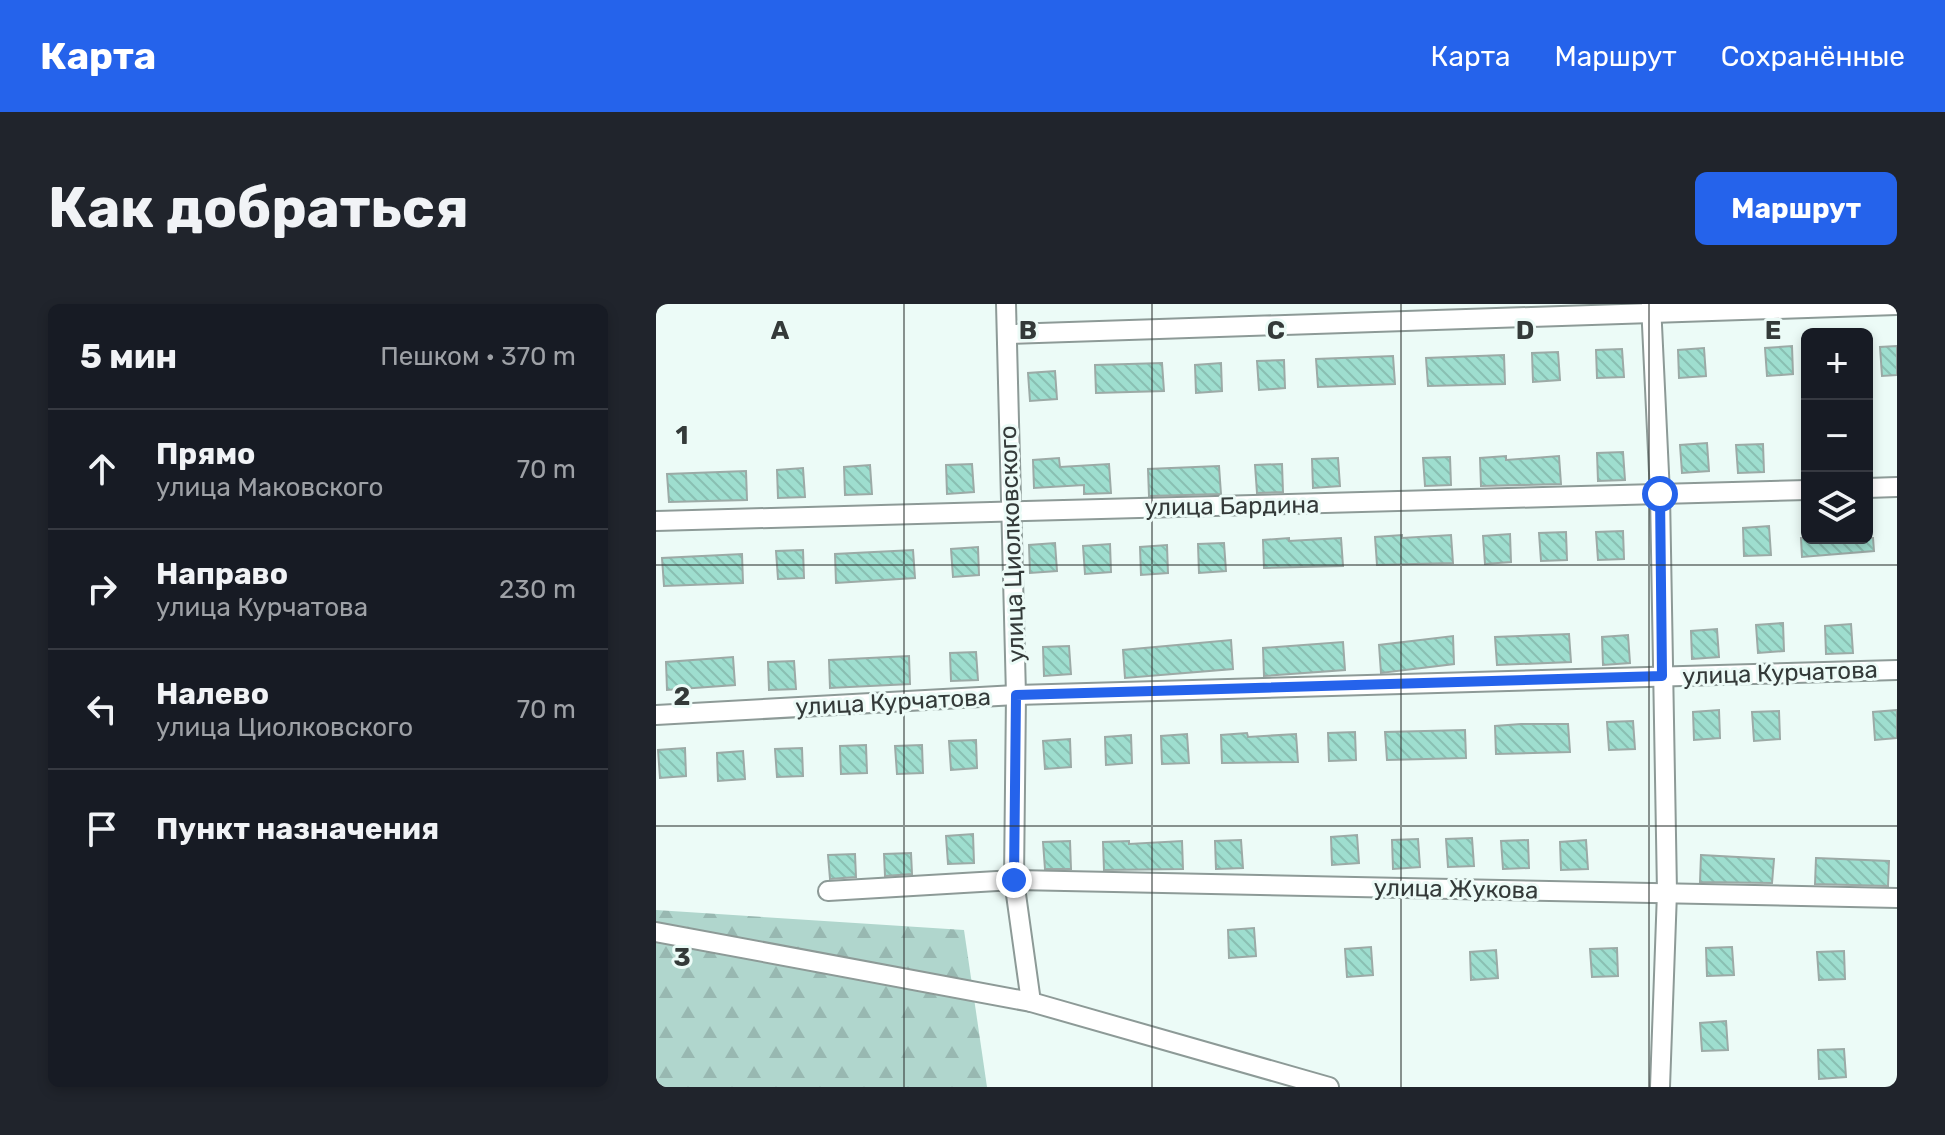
<!DOCTYPE html>
<html lang="ru">
<head>
<meta charset="utf-8">
<style>
	:root { --surface:#171b24; --page:#20242c; --text:#f1f3f6; --muted:#9ea1a6; --line:#363941; --accent:#2563eb }
	body { margin:0; font-family:Rubik,sans-serif; background:var(--page); color:var(--text) }
	.controls { position:absolute; right:24px; top:24px; display:grid; overflow:hidden; border-radius:12px; box-shadow:0 4px 12px #0003 }
	.controls button { width:72px; height:72px; display:grid; place-items:center; padding:0; border:0; border-bottom:2px solid var(--line); background:var(--surface); color:var(--text); font:40px sans-serif }
	.stop { position:absolute; width:24px; height:24px; margin:-18px; border:6px solid #2563eb; border-radius:50%; background:#fff }
	.stop.end { background:#2563eb; border-color:#fff; box-shadow:0 2px 8px #0008 }
	.list { margin:0; padding:0; list-style:none }
	h2 { display:flex; justify-content:space-between; align-items:center; height:104px; margin:0; padding:0 32px; font-size:34px }
	h2 small { font-size:26px; font-weight:400; color:var(--muted) }
	.list li { display:grid; grid-template-columns:52px 1fr auto; gap:24px; align-items:center; box-sizing:border-box; height:120px; padding:0 32px; border-top:2px solid var(--line) }
	.list b { display:block; font-size:30px; white-space:nowrap }
	.list p { margin:0; font-size:26px; white-space:nowrap; color:var(--muted) }
	.list em { font-size:26px; font-style:normal; color:var(--muted) }
	.icon { flex:none; width:44px; height:44px; fill:none; stroke:currentColor; stroke-width:2; stroke-linecap:round; stroke-linejoin:round }
	.map { position:relative; flex:none; width:1241px; height:783px; overflow:hidden; border-radius:12px }
	header { display:flex; align-items:center; gap:48px; box-sizing:border-box; height:112px; padding:0 40px; background:var(--accent); color:#fff }
	header strong { font-size:38px }
	nav { display:flex; gap:44px; margin-inline-start:auto; font-size:28px }
	.intro { display:flex; align-items:center; justify-content:space-between; box-sizing:border-box; height:192px; padding:0 48px }
	h1 { margin:0; font-size:56px }
	.button { padding:20px 36px; border-radius:12px; background:var(--accent); color:#fff; font-size:28px; font-weight:700 }
	main { display:flex; gap:48px; padding:0 48px }
	aside { flex:1; background:var(--surface); border-radius:12px; box-shadow:0 4px 12px #0003 }
	.map>svg:first-child { display:block }
	.forest { fill:url(#forest-firs) }
	.building { fill:url(#building-back-hatch); stroke:#9caaa6; stroke-width:2 }
	.lines { fill:none; stroke-linecap:round; stroke-linejoin:round }
	.street-casing { stroke:#8d9a97; stroke-width:22 }
	.street { stroke:#fff; stroke-width:18 }
	.route { stroke:#2563eb; stroke-width:10 }
	.grid { fill:none; stroke:#343a39; stroke-width:2; stroke-opacity:0.55 }
	.labels { text-anchor:middle; stroke-width:6; stroke-linejoin:round; paint-order:stroke }
	.street-label { font-size:24px; fill:#343a39; stroke:#ecfbf7 }
	.grid-label { font-size:26px; text-anchor:middle; font-weight:bold; fill:#343a39; stroke:#ecfbf7; stroke-width:6; stroke-linejoin:round; paint-order:stroke }
</style>
</head>
<body>
<header>
<strong>Карта</strong>
<nav><a>Карта</a><a>Маршрут</a><a>Сохранённые</a></nav>
</header>
<div class="intro"><h1>Как добраться</h1><a class="button">Маршрут</a></div>
<main>
<aside>
<h2>5 мин<small>Пешком · 370 m</small></h2>
<ul class="list">
<li><svg class="icon" aria-label="ahead" viewBox="0 0 24 24"><path d="M12 20V5M6 11l6-6 6 6"/></svg><div><b>Прямо</b><p>улица Маковского</p></div><em>70 m</em></li>
<li><svg class="icon" aria-label="right" viewBox="0 0 24 24"><path d="M7 20v-9h11M14 6l5 5-5 5"/></svg><div><b>Направо</b><p>улица Курчатова</p></div><em>230 m</em></li>
<li><svg class="icon" aria-label="left" viewBox="0 0 24 24"><path d="M17 20v-9H6M10 6l-5 5 5 5"/></svg><div><b>Налево</b><p>улица Циолковского</p></div><em>70 m</em></li>
<li><svg class="icon" aria-label="arrive" viewBox="0 0 24 24"><path d="M6 21V4h12l-3 4 3 4H6"/></svg><div><b>Пункт назначения</b></div></li>
</ul>
</aside>
<div class="map">
<svg width="1241" height="783" viewBox="0 0 1241 783">
	<defs>
		<pattern id="forest-firs" width="22" height="20" patternUnits="userSpaceOnUse" patternTransform="scale(2)"><rect width="22" height="20" fill="#b0d6cd"/><path d="M5 1l3.5 6h-7zM16 11l3.5 6h-7z" fill="#98b8b1"/></pattern>
		<pattern id="building-back-hatch" width="6" height="6" patternUnits="userSpaceOnUse" patternTransform="scale(2)"><rect width="6" height="6" fill="#9edecf"/><path d="M-1 5l2 2M0 0l6 6M5-1l2 2" fill="none" stroke="#89bfb2"/></pattern>
	</defs>
	<rect width="100%" height="100%" fill="#ecfbf7"/>
	<polygon class="forest" points="0,606 308,626 331,783 0,783"/>
	<g class="building">
		<polygon points="1136,42 1137,70 1111,72 1109,44"/>
		<polygon points="1241,42 1241,71 1226,72 1224,43"/>
		<polygon points="1048,44 1050,72 1023,74 1022,46"/>
		<polygon points="966,45 968,73 941,74 940,46"/>
		<polygon points="902,48 904,76 877,78 876,49"/>
		<polygon points="848,51 849,80 772,82 770,54"/>
		<polygon points="737,52 739,80 662,83 660,55"/>
		<polygon points="628,56 629,84 603,86 601,57"/>
		<polygon points="506,59 508,87 440,89 439,61"/>
		<polygon points="565,59 566,87 540,89 539,61"/>
		<polygon points="399,67 401,95 374,97 372,69"/>
		<polygon points="1051,139 1053,167 1026,169 1024,141"/>
		<polygon points="1107,140 1108,168 1082,169 1080,141"/>
		<polygon points="967,148 969,176 942,177 941,149"/>
		<polygon points="850,152 850,156 903,152 905,180 825,182 824,154"/>
		<polygon points="794,153 795,181 769,182 767,154"/>
		<polygon points="403,154 404,163 453,160 455,189 428,190 428,181 378,184 377,156"/>
		<polygon points="682,154 684,182 657,184 656,155"/>
		<polygon points="316,160 318,188 291,190 290,161"/>
		<polygon points="626,160 627,188 601,189 599,161"/>
		<polygon points="214,161 216,190 189,191 188,163"/>
		<polygon points="563,162 565,190 493,192 492,165"/>
		<polygon points="147,164 149,193 122,194 121,166"/>
		<polygon points="90,167 91,196 13,198 11,170"/>
		<polygon points="1113,222 1115,251 1088,252 1087,224"/>
		<polygon points="967,227 968,255 942,256 940,228"/>
		<polygon points="910,228 911,256 885,257 883,229"/>
		<polygon points="854,230 855,258 829,260 827,232"/>
		<polygon points="746,231 746,234 795,231 797,259 721,261 719,233"/>
		<polygon points="633,234 633,237 685,234 687,262 608,264 607,236"/>
		<polygon points="1145,234 1217,234 1218,247 1146,253"/>
		<polygon points="399,239 401,267 374,269 373,241"/>
		<polygon points="568,239 570,267 543,269 542,240"/>
		<polygon points="454,240 455,268 429,270 427,242"/>
		<polygon points="511,241 512,269 485,271 484,243"/>
		<polygon points="322,243 323,271 297,273 295,245"/>
		<polygon points="147,246 148,274 122,275 120,247"/>
		<polygon points="257,246 259,274 180,279 179,250"/>
		<polygon points="86,250 87,279 8,282 6,254"/>
		<polygon points="1127,319 1128,347 1102,349 1100,321"/>
		<polygon points="1195,320 1197,349 1170,350 1169,322"/>
		<polygon points="1061,325 1063,353 1036,355 1035,327"/>
		<polygon points="913,330 915,358 841,361 839,333"/>
		<polygon points="972,331 974,359 947,361 946,333"/>
		<polygon points="797,332 798,360 725,369 723,341"/>
		<polygon points="575,336 577,365 469,374 467,346"/>
		<polygon points="687,338 689,366 608,372 607,344"/>
		<polygon points="413,342 415,370 388,372 387,343"/>
		<polygon points="320,348 322,376 295,377 294,349"/>
		<polygon points="253,352 254,380 174,384 173,356"/>
		<polygon points="77,353 79,381 11,386 10,358"/>
		<polygon points="138,357 140,385 113,386 112,358"/>
		<polygon points="1063,406 1064,434 1038,436 1037,408"/>
		<polygon points="1241,406 1241,434 1219,436 1217,408"/>
		<polygon points="1123,407 1124,435 1098,437 1096,408"/>
		<polygon points="977,417 979,445 953,446 951,418"/>
		<polygon points="865,420 912,420 914,448 840,450 839,422"/>
		<polygon points="809,426 810,454 731,456 729,428"/>
		<polygon points="699,428 700,456 673,457 672,429"/>
		<polygon points="591,429 592,433 640,430 642,458 566,459 565,431"/>
		<polygon points="531,430 533,459 506,460 505,432"/>
		<polygon points="475,431 476,459 450,461 449,433"/>
		<polygon points="414,435 415,463 389,465 387,437"/>
		<polygon points="320,436 321,464 295,466 293,437"/>
		<polygon points="210,441 211,469 185,470 184,442"/>
		<polygon points="266,441 267,469 241,470 239,442"/>
		<polygon points="29,444 30,472 4,474 2,446"/>
		<polygon points="146,444 147,472 121,473 119,445"/>
		<polygon points="87,447 89,475 62,477 61,449"/>
		<polygon points="317,530 318,559 292,560 290,532"/>
		<polygon points="701,531 703,559 676,561 675,533"/>
		<polygon points="816,534 818,562 792,563 790,535"/>
		<polygon points="762,535 764,563 737,565 736,536"/>
		<polygon points="585,536 587,564 560,565 559,537"/>
		<polygon points="872,536 873,564 847,565 845,537"/>
		<polygon points="930,536 932,565 905,566 904,538"/>
		<polygon points="414,537 415,565 389,565 387,538"/>
		<polygon points="473,537 473,540 526,537 527,565 448,566 447,538"/>
		<polygon points="255,549 256,570 229,572 228,550"/>
		<polygon points="199,550 200,573 174,575 172,551"/>
		<polygon points="1045,551 1118,555 1116,579 1044,578"/>
		<polygon points="1160,554 1233,557 1232,582 1159,580"/>
		<polygon points="598,624 600,652 573,654 572,626"/>
		<polygon points="715,643 717,671 691,673 689,645"/>
		<polygon points="1076,643 1078,671 1051,672 1050,644"/>
		<polygon points="961,644 962,672 936,673 934,645"/>
		<polygon points="840,646 842,674 815,676 814,648"/>
		<polygon points="1188,647 1189,675 1163,676 1161,648"/>
		<polygon points="1070,717 1072,746 1046,747 1044,719"/>
		<polygon points="1188,745 1190,773 1163,775 1162,746"/>
	</g>
	<g class="lines">
		<defs>
			<g id="street">
				<polyline points="350,0 360,391 358,576 375,698 673,783"/>
				<polyline points="995,0 1004,190 1011,588 1004,783"/>
				<polyline points="351,30 1241,1"/>
				<polyline points="1211,184 1241,183"/>
				<polyline points="0,217 1151,186"/>
				<polyline points="0,411 360,391 1241,366"/>
				<polyline points="172,587 358,576 1241,594"/>
				<polyline points="0,628 375,698"/>
			</g>
		</defs>
		<use href="#street" class="street-casing"/>
		<use href="#street" class="street"/>
	</g>
	<g class="lines">
		<polyline class="route" points="358,576 360,391 1006,372 1004,190"/>
	</g>
	<path class="grid" d="M248 0V783M496 0V783M745 0V783M993 0V783M0 261H1241M0 522H1241"/>
	<g class="labels">
		<g class="street-label">
			<text transform="translate(576 202) rotate(-1)" y="8">улица Бардина</text>
			<text transform="translate(356 240) rotate(-92)" y="8">улица Циолковского</text>
			<text transform="translate(1124 369) rotate(-2)" y="8">улица Курчатова</text>
			<text transform="translate(237 398) rotate(-3)" y="8">улица Курчатова</text>
			<text transform="translate(800 585) rotate(1)" y="8">улица Жукова</text>
		</g>
	</g>
	<g class="grid-label">
		<text x="124" y="35">A</text>
		<text x="372" y="35">B</text>
		<text x="620" y="35">C</text>
		<text x="869" y="35">D</text>
		<text x="1117" y="35">E</text>
		<text x="26" y="140">1</text>
		<text x="26" y="401">2</text>
		<text x="26" y="662">3</text>
	</g>
</svg>
<div class="controls">
<button>+</button>
<button>−</button>
<button><svg class="icon" aria-label="layers" viewBox="0 0 24 24"><path d="M12 4l9 5-9 5-9-5zM3 14l9 5 9-5"/></svg></button>
</div>
<div class="stop" style="left:1004px;top:190px"></div>
<div class="stop end" style="left:358px;top:576px"></div>
</div>
</main>
</body>
</html>
